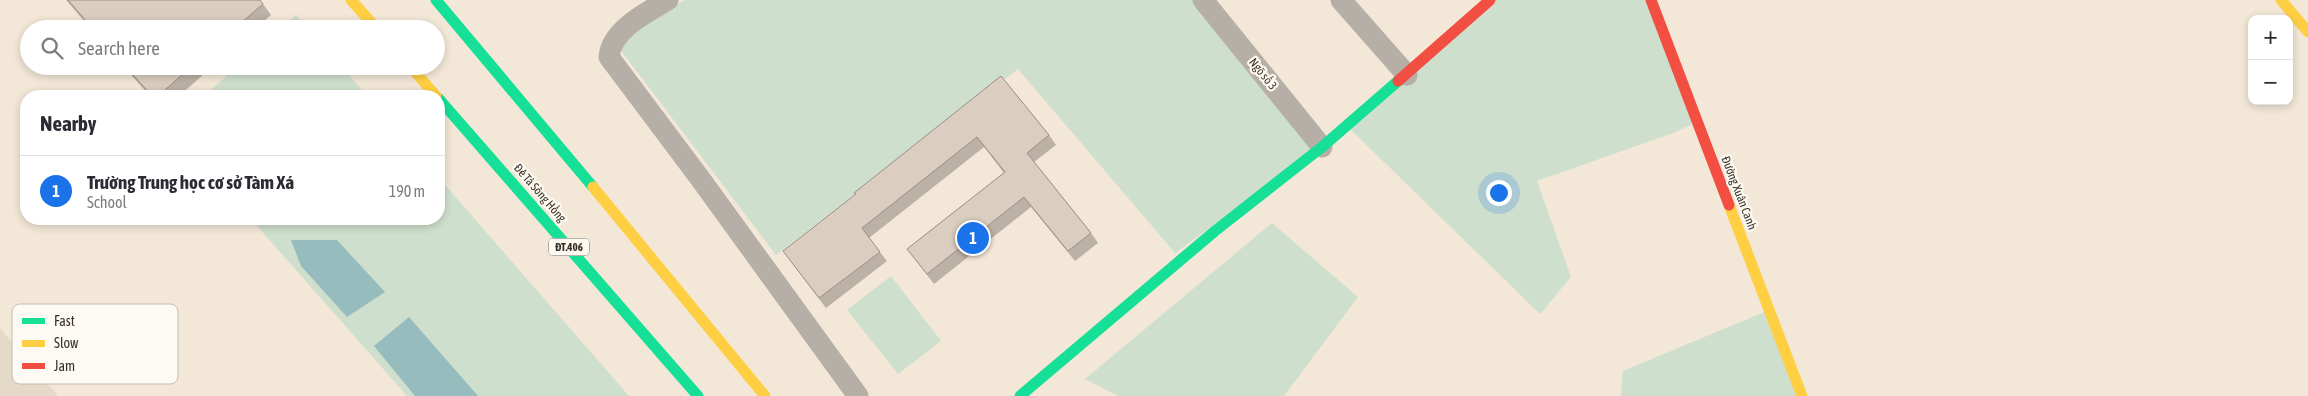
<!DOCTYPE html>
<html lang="en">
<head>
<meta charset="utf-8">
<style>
	:root { --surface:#fff; --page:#f2f2f3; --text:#2b2b33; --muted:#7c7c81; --line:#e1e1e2; --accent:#1a73e8 }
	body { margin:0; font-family:"Asap Condensed",sans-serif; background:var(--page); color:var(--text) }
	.controls { position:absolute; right:15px; top:15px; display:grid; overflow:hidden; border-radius:10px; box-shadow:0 2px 8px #0003 }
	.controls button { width:45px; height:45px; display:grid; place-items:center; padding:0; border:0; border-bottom:1px solid var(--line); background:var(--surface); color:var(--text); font:25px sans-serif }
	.you { position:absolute; left:1498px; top:192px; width:18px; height:18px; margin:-12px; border:4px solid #fff; border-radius:50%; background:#1a73e8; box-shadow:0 0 0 8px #1a73e833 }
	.badge { display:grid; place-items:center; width:32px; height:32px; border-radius:50%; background:var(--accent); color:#fff; font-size:16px; font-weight:700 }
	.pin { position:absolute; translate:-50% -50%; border:2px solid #fff; box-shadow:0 1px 5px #0006 }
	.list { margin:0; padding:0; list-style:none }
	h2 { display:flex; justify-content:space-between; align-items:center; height:65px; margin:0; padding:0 20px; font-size:21px }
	h2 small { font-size:16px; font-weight:400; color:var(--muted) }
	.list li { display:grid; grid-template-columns:32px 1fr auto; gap:15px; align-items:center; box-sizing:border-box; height:70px; padding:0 20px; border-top:1px solid var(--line) }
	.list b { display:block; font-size:19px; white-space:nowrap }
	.list p { margin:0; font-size:16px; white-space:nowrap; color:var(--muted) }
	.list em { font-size:16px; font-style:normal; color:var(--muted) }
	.icon { flex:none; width:28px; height:28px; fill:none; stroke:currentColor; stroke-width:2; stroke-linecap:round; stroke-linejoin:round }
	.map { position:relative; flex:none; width:2308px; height:396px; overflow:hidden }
	.search { position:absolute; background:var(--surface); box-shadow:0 2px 8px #0003; left:20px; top:20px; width:425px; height:55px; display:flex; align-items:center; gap:12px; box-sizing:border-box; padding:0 18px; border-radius:28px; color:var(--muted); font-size:19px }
	.panel { position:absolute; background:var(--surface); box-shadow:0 2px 8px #0003; left:20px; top:90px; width:425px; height:135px; border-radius:20px }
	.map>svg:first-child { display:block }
	.industrial { fill:#e5d9c7 }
	.green { fill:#cfdfcd }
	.water { fill:#96bcbe }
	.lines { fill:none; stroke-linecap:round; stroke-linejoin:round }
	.street { stroke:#b5afa7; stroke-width:21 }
	.fast { stroke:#16e098; stroke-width:11 }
	.slow { stroke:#ffcf43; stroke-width:11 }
	.jam { stroke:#f24e42; stroke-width:11 }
	.wall { fill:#bcb1a5 }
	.building { fill:#dbcec0; stroke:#999086 }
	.labels { text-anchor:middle; stroke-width:4.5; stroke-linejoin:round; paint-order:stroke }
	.shield { fill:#fdf9f3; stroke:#746d64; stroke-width:1 }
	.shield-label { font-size:11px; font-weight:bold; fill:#393126 }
	.street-label { font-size:12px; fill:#393126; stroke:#fdf9f3 }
	.key { fill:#fdf9f3; stroke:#c2bdb6; stroke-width:1 }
	.key-label { font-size:14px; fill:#393126 }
</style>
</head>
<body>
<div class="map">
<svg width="2308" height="396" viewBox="0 0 2308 396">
	<rect width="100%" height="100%" fill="#f3e7d7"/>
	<polygon class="industrial" points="0,328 58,396 0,396"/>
	<g class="green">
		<polygon points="685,0 1202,0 1322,147 1175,253 1018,69 776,255 613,40"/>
		<polygon points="1489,0 1651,0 1697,122 1673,133 1537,181 1571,277 1540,314 1347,126"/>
		<polygon points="296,15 308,29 280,29"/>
		<polygon points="238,66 341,66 367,96 204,96"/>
		<polygon points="439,178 629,396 407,396 251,219 439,219"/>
		<polygon points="1272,223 1358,297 1284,396 1118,396 1085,379"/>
		<polygon points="891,276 941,341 898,374 847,310"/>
		<polygon points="1769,310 1802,396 1621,396 1623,371"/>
	</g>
	<g class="water">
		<polygon points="291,240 337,240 385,292 347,317 301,266"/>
		<polygon points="409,317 478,396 415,396 374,346"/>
	</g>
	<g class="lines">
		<g class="street">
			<path d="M668 0C647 12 611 30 609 57L699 177 858 396"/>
			<polyline points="1203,0 1322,147"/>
			<polyline points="1341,0 1407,75"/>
		</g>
		<g class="fast">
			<polyline points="436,0 593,187"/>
			<polyline points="439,99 698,396"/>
			<polyline points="1020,396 1215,231 1322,147 1398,81"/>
		</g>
		<g class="slow">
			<polyline points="351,0 377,29"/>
			<polyline points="2281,0 2308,32"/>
			<polyline points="410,66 436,96"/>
			<polyline points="593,187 765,396"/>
			<polyline points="1729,205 1802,396"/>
		</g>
		<g class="jam">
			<polyline points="1651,0 1729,205"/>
			<polyline points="1398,81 1490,0"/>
		</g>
	</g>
	<g class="wall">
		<polygon points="66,0 260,0 263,4 271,15 255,29 91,29"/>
		<polygon points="123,66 213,66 179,96 150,96"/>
		<polygon points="1001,76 1049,135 1056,145 1034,162 1091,233 1098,243 1075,261 1031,207 934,284 907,249 1004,173 984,147 869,238 887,261 826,308 783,251 856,195"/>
	</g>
	<g class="building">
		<polygon points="68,0 260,0 263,4 234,29 93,29"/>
		<polygon points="125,66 192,66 158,96 152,96"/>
		<polygon points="1001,76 1049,135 1027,153 1091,233 1068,251 1024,197 927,274 907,249 1005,172 977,137 862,228 880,252 819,298 783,251 856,194 854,193"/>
	</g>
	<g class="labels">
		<rect class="shield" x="549" y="238.5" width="40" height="17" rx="4"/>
		<g class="shield-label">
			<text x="569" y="251">ĐT.406</text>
		</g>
		<g class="street-label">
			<text transform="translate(1263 74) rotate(51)" y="4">Ngõ số 3</text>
			<text transform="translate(540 193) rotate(49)" y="4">Đê Tả Sông Hồng</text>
			<text transform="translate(1739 193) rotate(69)" y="4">Đường Xuân Canh</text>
		</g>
	</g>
	<rect x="12" y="304" width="166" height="80" rx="8" class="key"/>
	<rect x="22" y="318" width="23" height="6" fill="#16e098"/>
	<rect x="22" y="340" width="23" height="7" fill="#ffcf43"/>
	<rect x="22" y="363" width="23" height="6" fill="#f24e42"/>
	<g class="key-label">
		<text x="54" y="326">Fast</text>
		<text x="54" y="348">Slow</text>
		<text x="54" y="371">Jam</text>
	</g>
</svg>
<div class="controls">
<button>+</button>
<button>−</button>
</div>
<div class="you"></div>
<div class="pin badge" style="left:973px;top:238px">1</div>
<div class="search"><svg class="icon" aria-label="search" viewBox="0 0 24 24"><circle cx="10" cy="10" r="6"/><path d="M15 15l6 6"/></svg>Search here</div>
<section class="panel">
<h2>Nearby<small></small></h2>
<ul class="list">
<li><span class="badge">1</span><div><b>Trường Trung học cơ sở Tàm Xá</b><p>School</p></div><em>190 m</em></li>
</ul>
</section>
</div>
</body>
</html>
